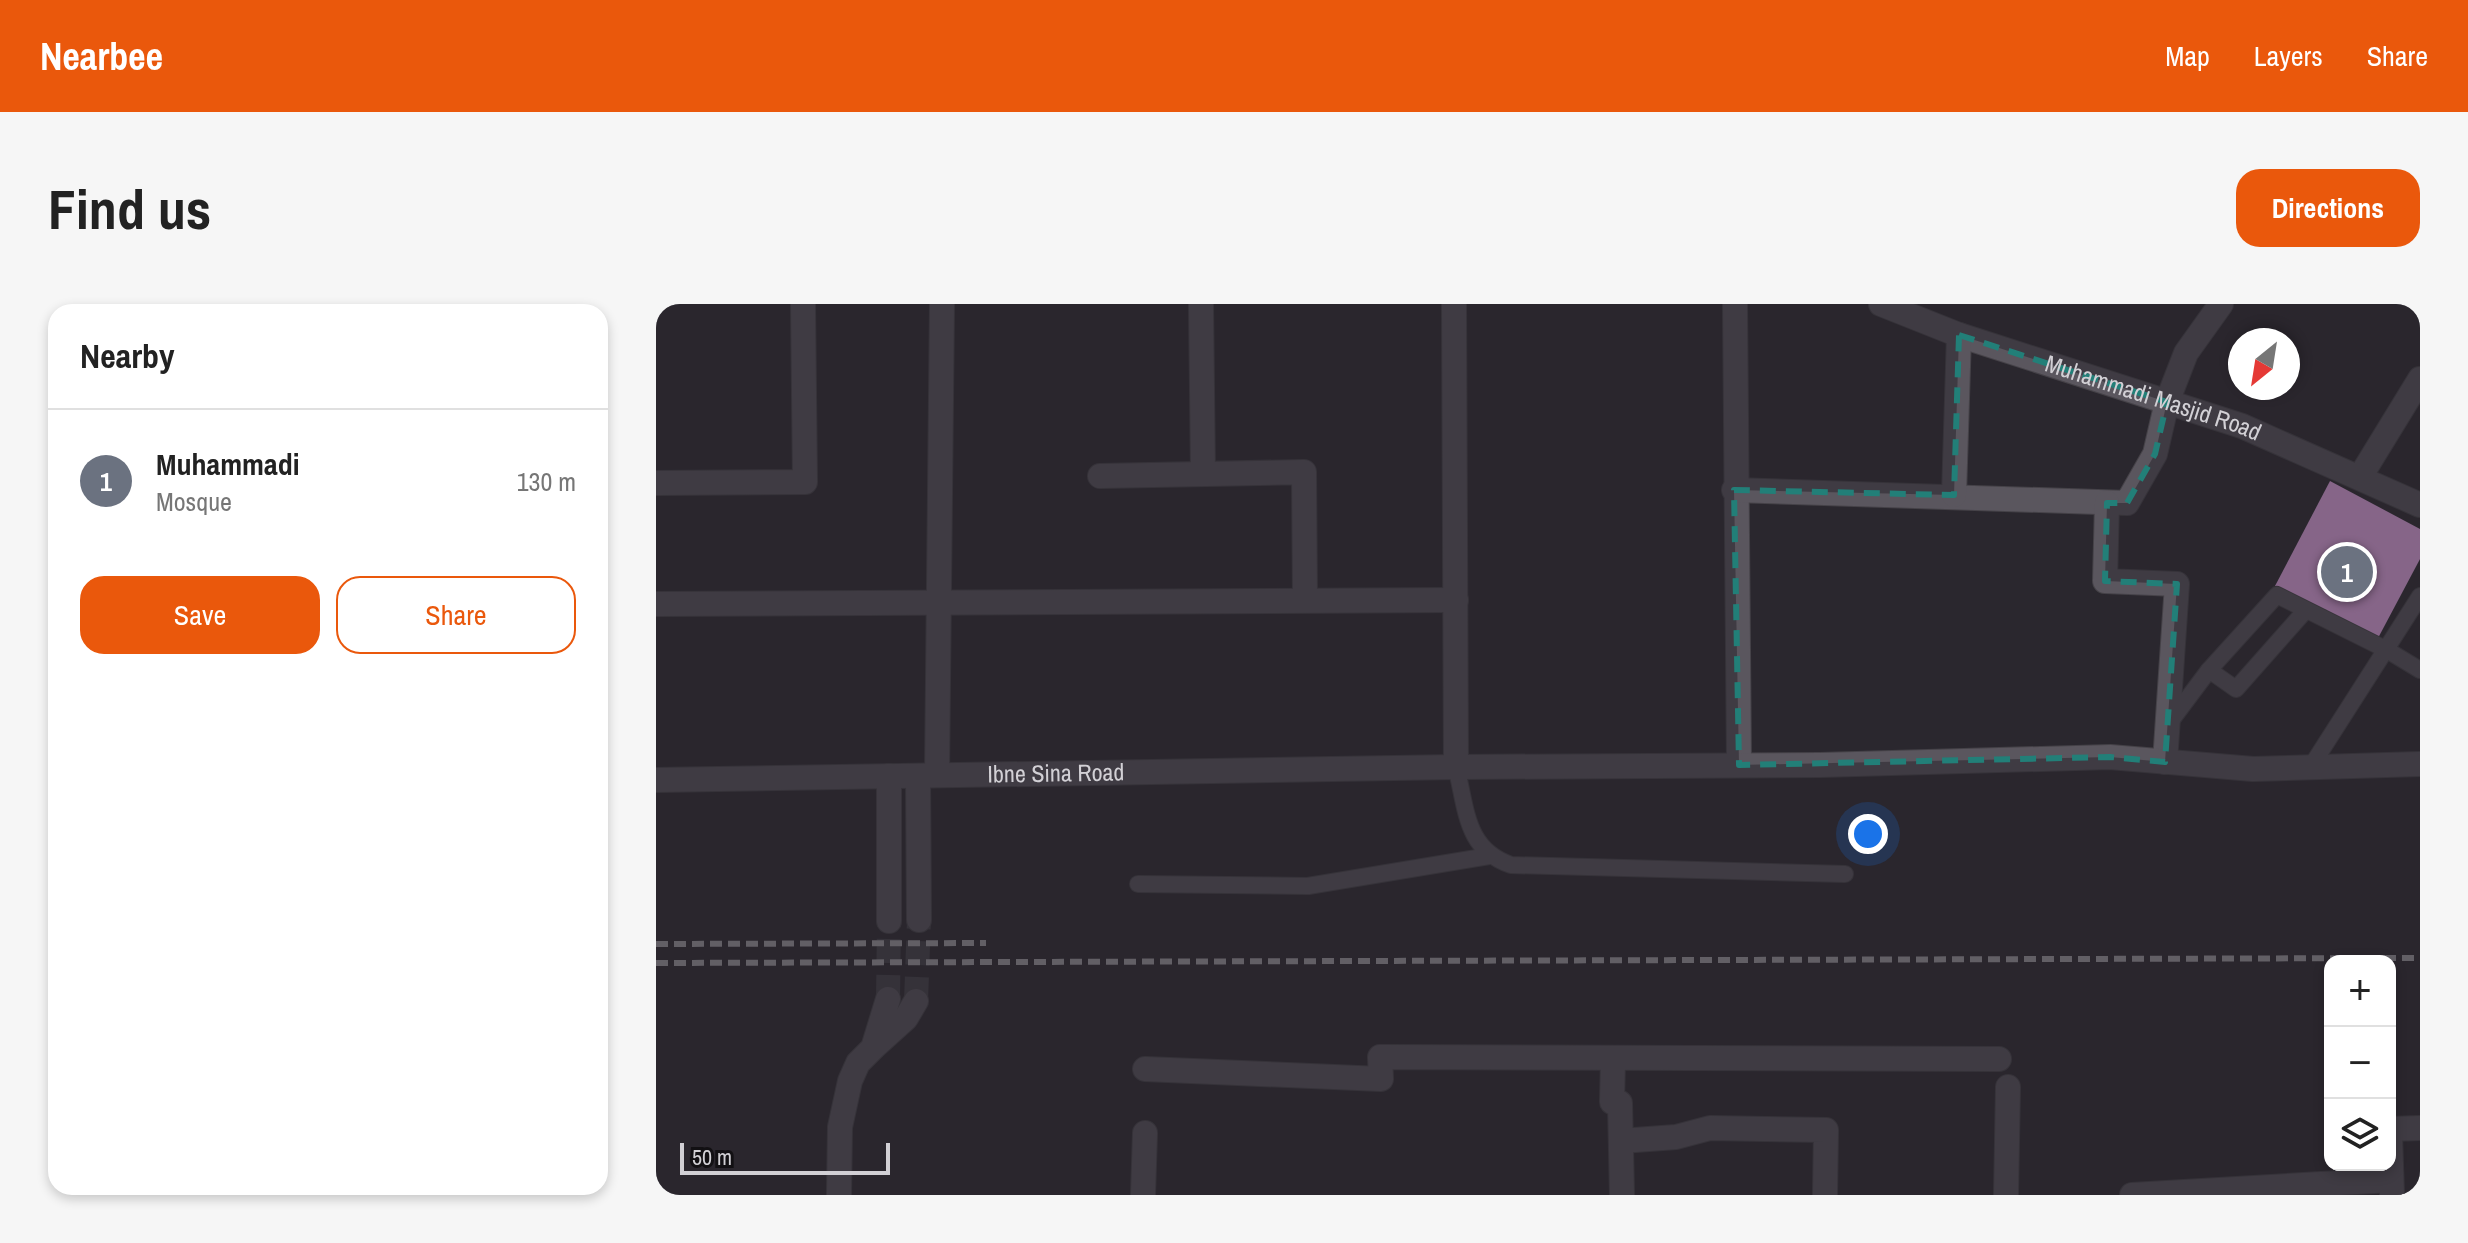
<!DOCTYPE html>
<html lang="en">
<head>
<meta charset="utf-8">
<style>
	:root { --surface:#fff; --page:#f6f6f6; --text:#222; --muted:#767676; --line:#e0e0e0; --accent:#ea580c }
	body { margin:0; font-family:"Archivo Narrow",sans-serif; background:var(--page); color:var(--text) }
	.controls { position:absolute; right:24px; bottom:24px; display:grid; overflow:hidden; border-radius:16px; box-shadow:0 4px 12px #0003 }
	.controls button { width:72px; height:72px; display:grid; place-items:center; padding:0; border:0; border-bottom:2px solid var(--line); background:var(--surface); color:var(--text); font:40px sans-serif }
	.compass { position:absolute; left:1572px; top:24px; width:72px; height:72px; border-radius:50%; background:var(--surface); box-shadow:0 4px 12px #0003; rotate:210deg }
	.scale { position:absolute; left:24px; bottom:20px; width:210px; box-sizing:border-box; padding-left:8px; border:4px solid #d2d0d5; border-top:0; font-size:22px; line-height:28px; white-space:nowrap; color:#d2d0d5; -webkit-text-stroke:6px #121013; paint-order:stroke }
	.you { position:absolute; left:1212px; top:530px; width:28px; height:28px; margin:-20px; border:6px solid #fff; border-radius:50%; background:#1a73e8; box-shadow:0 0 0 12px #1a73e833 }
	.badge { display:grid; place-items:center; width:52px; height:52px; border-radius:50%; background:var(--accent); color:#fff; font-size:26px; font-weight:700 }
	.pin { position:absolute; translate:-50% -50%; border:4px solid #fff; box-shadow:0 2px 8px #0006 }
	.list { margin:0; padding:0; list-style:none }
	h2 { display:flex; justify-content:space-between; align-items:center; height:104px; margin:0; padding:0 32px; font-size:34px }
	h2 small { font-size:26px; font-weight:400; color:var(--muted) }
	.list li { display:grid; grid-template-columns:52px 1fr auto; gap:24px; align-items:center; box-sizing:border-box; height:144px; padding:0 32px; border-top:2px solid var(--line) }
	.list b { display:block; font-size:30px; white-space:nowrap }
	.list p { margin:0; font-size:26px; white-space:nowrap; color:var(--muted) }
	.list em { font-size:26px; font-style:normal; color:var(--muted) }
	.actions { display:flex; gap:16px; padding:24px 32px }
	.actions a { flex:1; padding:18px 0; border:2px solid var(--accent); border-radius:24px; text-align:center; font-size:28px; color:var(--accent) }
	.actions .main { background:var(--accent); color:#fff }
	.icon { flex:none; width:44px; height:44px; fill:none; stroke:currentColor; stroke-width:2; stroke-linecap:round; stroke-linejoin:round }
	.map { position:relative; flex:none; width:1764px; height:891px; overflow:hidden; border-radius:24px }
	header { display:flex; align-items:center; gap:48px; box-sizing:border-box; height:112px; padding:0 40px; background:var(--accent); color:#fff }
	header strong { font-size:38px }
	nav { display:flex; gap:44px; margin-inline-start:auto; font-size:28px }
	.intro { display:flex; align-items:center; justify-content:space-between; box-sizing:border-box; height:192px; padding:0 48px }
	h1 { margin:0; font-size:56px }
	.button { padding:20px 36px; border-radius:24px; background:var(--accent); color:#fff; font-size:28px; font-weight:700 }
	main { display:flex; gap:48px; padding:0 48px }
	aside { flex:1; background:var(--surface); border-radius:24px; box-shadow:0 4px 12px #0003 }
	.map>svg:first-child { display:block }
	.building { fill:#f6b2f6 }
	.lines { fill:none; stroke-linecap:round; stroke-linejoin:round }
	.street-tunnel { stroke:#434047; stroke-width:24; stroke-dasharray:24 12; stroke-linecap:butt }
	.lane-casing { stroke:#454248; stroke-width:18 }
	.street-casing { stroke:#454248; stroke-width:26 }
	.secondary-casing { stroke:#454248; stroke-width:26 }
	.lane { stroke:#5a565e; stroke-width:16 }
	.street { stroke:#5a565e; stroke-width:24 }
	.secondary { stroke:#5a565e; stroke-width:24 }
	.rail { stroke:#a6a4a9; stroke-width:6; stroke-dasharray:12 6; stroke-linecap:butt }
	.marked { fill:none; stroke:#227f78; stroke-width:6; stroke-dasharray:16 10; stroke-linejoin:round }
	.labels { text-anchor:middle; stroke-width:8; stroke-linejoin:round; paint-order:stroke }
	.street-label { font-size:24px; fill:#d2d0d5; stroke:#121013 }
</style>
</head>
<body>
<header>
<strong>Nearbee</strong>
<nav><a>Map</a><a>Layers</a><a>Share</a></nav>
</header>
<div class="intro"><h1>Find us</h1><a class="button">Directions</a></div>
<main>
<aside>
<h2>Nearby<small></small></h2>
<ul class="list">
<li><span class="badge" style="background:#6b7280">1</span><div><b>Muhammadi</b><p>Mosque</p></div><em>130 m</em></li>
</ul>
<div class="actions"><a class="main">Save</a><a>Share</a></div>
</aside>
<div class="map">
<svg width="1764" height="891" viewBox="0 0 1764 891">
	<rect width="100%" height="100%" fill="#2a272e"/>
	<polygon class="building" points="1674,177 1764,225 1764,255 1721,336 1619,282"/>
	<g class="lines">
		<g class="street-tunnel">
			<polyline points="232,695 233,617"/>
			<polyline points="260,697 263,616"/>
		</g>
		<defs>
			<g id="lane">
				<polyline points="1553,366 1621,291 1731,346 1764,366"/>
				<polyline points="1514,418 1553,366 1580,385 1649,307"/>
				<path d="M800 463C811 506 809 545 855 561L1189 570"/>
				<polyline points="1654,464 1764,292"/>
				<polyline points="482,580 652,582 833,552"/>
			</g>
			<g id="street">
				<polyline points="545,0 547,170"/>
				<polyline points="1079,0 1083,461"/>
				<path id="s1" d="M1225 0 1303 31 1586 122 1764 201"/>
				<polyline points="444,172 648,168 649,296"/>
				<polyline points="1704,173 1764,75"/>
				<polyline points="0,179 149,178 147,0"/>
				<polyline points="1078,186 1471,199 1499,150 1511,98 1530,49 1565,0"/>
				<polyline points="1298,191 1303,31"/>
				<polyline points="1451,199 1449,277 1521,280 1509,458"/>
				<polyline points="0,300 800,296"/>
				<polyline points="800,463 1164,461 1454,453 1597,465 1764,460"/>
				<polyline points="281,471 286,0"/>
				<polyline points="262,472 263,616"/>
				<polyline points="233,617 233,472"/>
				<polyline points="219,742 250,714 260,697"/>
				<polyline points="957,756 956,798 964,799 966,891"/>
				<polyline points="489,765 725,775 724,753 1343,755"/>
				<polyline points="1734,825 1764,824"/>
				<polyline points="1734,831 1736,891"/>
				<polyline points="965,837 1020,833 1054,824 1170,826 1169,891"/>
				<polyline points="183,891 184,823 194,777 202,759 217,744 232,695"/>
				<polyline points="487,891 489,829"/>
				<polyline points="1350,891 1352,783"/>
				<polyline points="1476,891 1735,876"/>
			</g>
			<g id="secondary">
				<path id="s2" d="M0 476 800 463 798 0"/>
			</g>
		</defs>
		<use href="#lane" class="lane-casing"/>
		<use href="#street" class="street-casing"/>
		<use href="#secondary" class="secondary-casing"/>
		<use href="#lane" class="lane"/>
		<use href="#street" class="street"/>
		<use href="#secondary" class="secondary"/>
		<g class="rail">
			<polyline points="0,640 330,639"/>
			<polyline points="0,659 1764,654"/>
		</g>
	</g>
	<path d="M0 0H1764V891H0ZM1303 31 1511 98 1499 150 1471 199H1451L1449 277 1521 280 1509 458 1454 453 1083 461 1078 186 1298 191Z" fill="#2a272e" fill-opacity=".55" fill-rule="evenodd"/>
	<path class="marked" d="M1303 31 1511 98 1499 150 1471 199H1451L1449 277 1521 280 1509 458 1454 453 1083 461 1078 186 1298 191Z"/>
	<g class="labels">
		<g class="street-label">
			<text dy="8" stroke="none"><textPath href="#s1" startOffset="288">Muhammadi Masjid Road</textPath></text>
			<text dy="8" stroke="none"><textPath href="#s2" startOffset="400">Ibne Sina Road</textPath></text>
		</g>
	</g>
</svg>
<div class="controls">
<button>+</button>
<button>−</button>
<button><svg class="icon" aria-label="layers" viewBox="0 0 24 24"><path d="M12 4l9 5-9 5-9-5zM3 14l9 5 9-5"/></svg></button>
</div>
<svg class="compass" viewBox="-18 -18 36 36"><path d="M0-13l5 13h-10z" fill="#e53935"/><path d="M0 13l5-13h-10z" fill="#767676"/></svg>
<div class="scale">50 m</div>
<div class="you"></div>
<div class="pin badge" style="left:1691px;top:268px;background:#6b7280">1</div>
</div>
</main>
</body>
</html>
